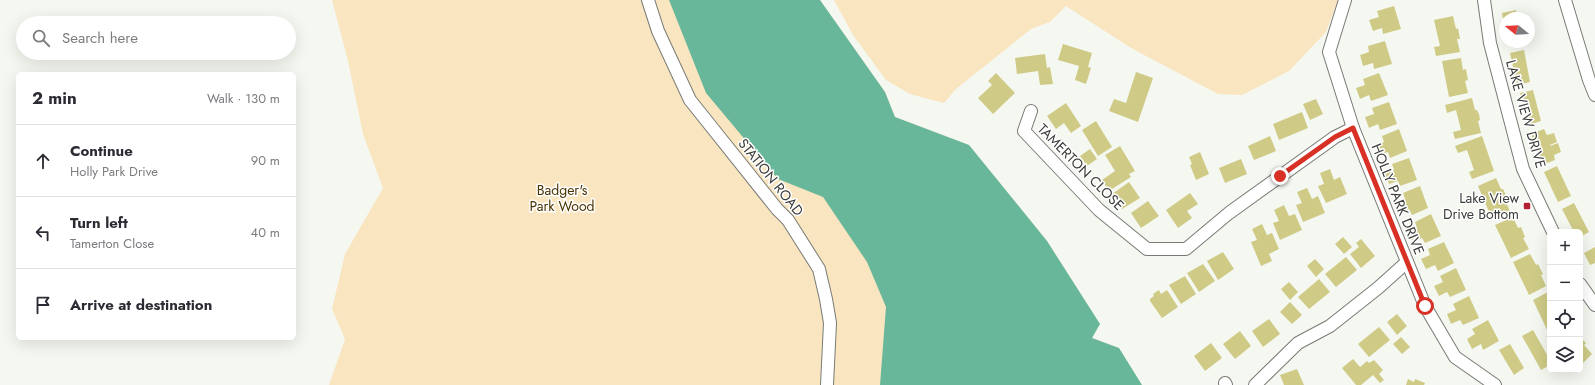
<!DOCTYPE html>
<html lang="en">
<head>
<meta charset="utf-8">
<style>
	:root { --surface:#fff; --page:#f7f7f7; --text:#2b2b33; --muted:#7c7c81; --line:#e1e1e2 }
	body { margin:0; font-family:Jost,sans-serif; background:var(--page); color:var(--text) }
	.controls { position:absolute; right:12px; bottom:12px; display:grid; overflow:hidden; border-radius:6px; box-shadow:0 4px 16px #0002 }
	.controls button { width:36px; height:36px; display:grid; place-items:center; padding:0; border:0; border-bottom:1px solid var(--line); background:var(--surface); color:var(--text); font:20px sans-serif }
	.compass { position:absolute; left:1499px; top:12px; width:36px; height:36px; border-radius:50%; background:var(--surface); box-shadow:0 4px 16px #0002; rotate:288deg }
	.stop { position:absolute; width:12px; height:12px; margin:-9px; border:3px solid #d93025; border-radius:50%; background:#fff }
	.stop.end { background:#d93025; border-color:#fff; box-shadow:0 1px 4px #0008 }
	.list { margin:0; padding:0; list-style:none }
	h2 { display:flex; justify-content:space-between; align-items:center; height:52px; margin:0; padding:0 16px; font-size:17px }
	h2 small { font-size:13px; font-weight:400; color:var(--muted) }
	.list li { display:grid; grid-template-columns:26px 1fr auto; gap:12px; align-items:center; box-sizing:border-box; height:72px; padding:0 16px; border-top:1px solid var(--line) }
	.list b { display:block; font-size:15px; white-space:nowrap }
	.list p { margin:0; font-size:13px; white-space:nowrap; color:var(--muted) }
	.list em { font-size:13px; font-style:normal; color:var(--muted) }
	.icon { flex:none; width:22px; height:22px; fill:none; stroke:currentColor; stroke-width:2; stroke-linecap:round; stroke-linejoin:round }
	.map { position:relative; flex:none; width:1595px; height:385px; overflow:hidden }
	.search { position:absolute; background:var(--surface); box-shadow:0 4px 16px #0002; left:16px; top:16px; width:280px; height:44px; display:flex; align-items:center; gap:10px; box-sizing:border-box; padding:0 14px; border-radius:22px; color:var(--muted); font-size:15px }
	.panel { position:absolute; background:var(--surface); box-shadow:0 4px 16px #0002; left:16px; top:72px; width:280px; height:268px; border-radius:6px }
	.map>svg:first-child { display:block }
	.green { fill:#f9e5bf }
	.water { fill:#69b79a }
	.building { fill:#cfcb87 }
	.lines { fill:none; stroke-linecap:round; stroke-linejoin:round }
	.minor-casing { stroke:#787b75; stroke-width:14 }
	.minor { stroke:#fff; stroke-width:12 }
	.route { stroke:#d93025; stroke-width:5 }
	.poi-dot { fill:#b32133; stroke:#fff; stroke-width:1.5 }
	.labels { text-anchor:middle; stroke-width:3; stroke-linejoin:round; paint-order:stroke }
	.street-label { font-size:14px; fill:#3c3d3b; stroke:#fff }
	.park-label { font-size:14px; fill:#493400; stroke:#fff }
	.poi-label { font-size:14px; fill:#3c3d3b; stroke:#fff; text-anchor:end }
</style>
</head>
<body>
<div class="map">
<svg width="1595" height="385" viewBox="0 0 1595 385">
	<rect width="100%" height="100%" fill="#f5f8f1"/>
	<g class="green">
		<polygon points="332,0 820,0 885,92 895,117 969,145 1047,241 1100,324 1092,338 1119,348 1142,385 329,385 345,339 332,309 345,254 383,188 363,134 348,61"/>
		<polygon points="834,0 1338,0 1326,32 1289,71 1242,95 1218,94 1131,48 1066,6 1050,22 1031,29 956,89 944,103 910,94 886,80 853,35"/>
	</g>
	<polygon class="water" points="669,0 820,0 885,92 895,117 969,145 1047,241 1100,324 1092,338 1119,348 1142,385 880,385 886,307 867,262 823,197 778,179 706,93"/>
	<g class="building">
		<polygon points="1394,6 1401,29 1383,34 1382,28 1373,31 1369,20 1379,17 1377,11"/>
		<polygon points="1516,10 1517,18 1505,18 1504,24 1502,13"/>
		<polygon points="1453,16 1456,29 1458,28 1460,39 1457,39 1460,52 1436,56 1434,47 1440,46 1434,20"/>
		<polygon points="1385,41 1392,64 1374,69 1373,63 1363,66 1360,55 1369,52 1368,46"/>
		<polygon points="1063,44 1092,53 1088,67 1091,68 1086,84 1075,80 1079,66 1058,60"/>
		<polygon points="1524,50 1530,82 1517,85 1510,53"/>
		<polygon points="1045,54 1047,68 1050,67 1053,84 1040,85 1038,71 1017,74 1015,58"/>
		<polygon points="1461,58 1463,70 1466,69 1467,75 1468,80 1465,81 1468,93 1449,97 1442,61"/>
		<polygon points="1136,72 1153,78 1138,122 1109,111 1114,99 1126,103"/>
		<polygon points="996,73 1015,93 993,114 978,98 992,85 988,81"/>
		<polygon points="1379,73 1388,95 1371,101 1369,95 1360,99 1356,88 1365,85 1363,79"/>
		<polygon points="1533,90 1541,121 1528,125 1520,93"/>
		<polygon points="1472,98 1475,110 1477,110 1479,114 1480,120 1478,121 1481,133 1455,139 1453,132 1461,130 1456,110 1447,113 1445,105"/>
		<polygon points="1316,99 1323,114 1310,120 1303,104"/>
		<polygon points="1389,102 1397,124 1380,130 1378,124 1369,128 1365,117 1374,114 1372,108"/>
		<polygon points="1066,103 1081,126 1071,133 1064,123 1056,129 1047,116"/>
		<polygon points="1302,112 1308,128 1279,140 1273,124"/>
		<polygon points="1096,121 1112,147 1098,156 1082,130"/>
		<polygon points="1399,129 1407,151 1390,158 1388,152 1379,155 1375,145 1384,142 1382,136"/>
		<polygon points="1544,129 1547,135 1554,133 1557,142 1550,145 1550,146 1558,143 1561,152 1554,155 1555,160 1542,165 1531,134"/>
		<polygon points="1270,136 1276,151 1254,160 1248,146"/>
		<polygon points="1482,136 1494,171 1472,179 1469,172 1474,170 1467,150 1458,153 1455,146"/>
		<polygon points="1120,146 1135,171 1129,174 1131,177 1109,191 1102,180 1115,171 1105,155"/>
		<polygon points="1090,149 1097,159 1087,166 1080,156"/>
		<polygon points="1200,152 1209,174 1196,180 1190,165 1192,164 1189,157"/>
		<polygon points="1409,158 1417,180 1400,186 1398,181 1389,184 1385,174 1394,170 1392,164"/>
		<polygon points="1241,159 1247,174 1225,183 1219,168"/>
		<polygon points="1557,166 1571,196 1558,202 1544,172"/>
		<polygon points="1330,169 1334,180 1340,177 1347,194 1326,203 1318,186 1324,184 1320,173"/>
		<polygon points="1496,178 1501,189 1503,189 1505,193 1507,199 1505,200 1510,211 1492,219 1478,186"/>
		<polygon points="1129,182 1140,198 1122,209 1112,194"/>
		<polygon points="1420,186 1428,208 1412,215 1409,209 1401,213 1396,202 1405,199 1403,193"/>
		<polygon points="1307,188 1312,199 1318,196 1325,213 1303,222 1296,205 1302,203 1297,192"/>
		<polygon points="1190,193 1198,204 1187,211 1192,218 1178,228 1166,210"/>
		<polygon points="1148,201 1159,216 1141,228 1131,213"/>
		<polygon points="1574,203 1589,232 1580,237 1580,232 1574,232 1562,209"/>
		<polygon points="1284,205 1289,216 1295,214 1302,230 1280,240 1273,223 1279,221 1274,210"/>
		<polygon points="1431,214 1441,236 1425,243 1422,238 1413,242 1409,232 1417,228 1415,222"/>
		<polygon points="1513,217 1518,228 1521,227 1525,237 1523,238 1529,249 1511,258 1495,225"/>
		<polygon points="1262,224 1267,235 1272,233 1279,249 1269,254 1272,261 1261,266 1251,242 1257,240 1252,229"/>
		<polygon points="1343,237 1352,247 1344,254 1335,244"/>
		<polygon points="1361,239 1375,256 1361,268 1350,254 1359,247 1356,243"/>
		<polygon points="1444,242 1454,263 1438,271 1435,265 1426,269 1421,259 1430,255 1428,249"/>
		<polygon points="1595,247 1595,263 1590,265 1584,253"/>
		<polygon points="1223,252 1234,269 1218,280 1207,261"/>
		<polygon points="1530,254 1536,265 1538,264 1543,274 1541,275 1546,286 1529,295 1513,262"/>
		<polygon points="1346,257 1357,270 1336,287 1325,274"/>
		<polygon points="1315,259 1324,269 1316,277 1307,266"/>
		<polygon points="1203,264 1215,281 1199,292 1187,273"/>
		<polygon points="1456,268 1466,290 1450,297 1447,292 1439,296 1434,286 1443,282 1440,276"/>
		<polygon points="1185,276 1196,294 1181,304 1169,285"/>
		<polygon points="1319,279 1330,292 1309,309 1298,297"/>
		<polygon points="1289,282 1298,292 1290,300 1281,289"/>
		<polygon points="1159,290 1161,294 1167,290 1178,307 1162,318 1150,301 1150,299 1154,296 1153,294"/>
		<polygon points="1550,291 1550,332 1548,332 1533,300"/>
		<polygon points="1469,296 1479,318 1463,325 1460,320 1451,324 1447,314 1456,310 1453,304"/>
		<polygon points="1290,302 1302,315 1292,324 1280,312"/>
		<polygon points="1397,314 1407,326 1397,335 1387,322"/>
		<polygon points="1269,319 1280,334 1263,347 1252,331"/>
		<polygon points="1488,320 1499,341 1483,350 1481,344 1472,349 1467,339 1475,334 1472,329"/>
		<polygon points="1379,327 1390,340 1369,357 1358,344"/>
		<polygon points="1533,330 1550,360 1550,365 1541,370 1522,336"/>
		<polygon points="1240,331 1251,346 1235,359 1223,344"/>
		<polygon points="1401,337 1410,347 1402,354 1393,344"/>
		<polygon points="1580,337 1586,343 1584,345 1592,354 1580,366"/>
		<polygon points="1211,343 1222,358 1205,371 1194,356"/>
		<polygon points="1510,344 1524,368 1514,375 1499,350"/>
		<polygon points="1353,359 1360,367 1367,361 1369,363 1374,360 1383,370 1379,374 1384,380 1380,383 1373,375 1361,385 1356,385 1342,368"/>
		<polygon points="1297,369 1304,385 1284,385 1280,375"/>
		<polygon points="1408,379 1414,382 1415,379 1425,383 1424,385 1406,385"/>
	</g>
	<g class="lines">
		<defs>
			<g id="minor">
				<polyline points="648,0 658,31 690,100 777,209 788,220 819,269 826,299 830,323 827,385"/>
				<polyline points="1345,0 1329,52 1353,128 1425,306 1455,357 1495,385"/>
				<polyline points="1484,0 1490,43 1523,169 1553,232"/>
				<polyline points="1565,0 1589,80 1595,95"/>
				<polyline points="1031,111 1024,131 1099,210 1147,249 1186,249 1229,213 1335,137 1353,128"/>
				<polyline points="1580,284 1595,305"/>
				<polyline points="1225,383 1226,385"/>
				<polyline points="1255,385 1298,343 1330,326 1378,288 1407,262"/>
			</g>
		</defs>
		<use href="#minor" class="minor-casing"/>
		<use href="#minor" class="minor"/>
	</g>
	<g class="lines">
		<polyline class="route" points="1280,176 1335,137 1353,128 1425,306"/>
	</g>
	<rect class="poi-dot" x="1523" y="202" width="8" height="8" rx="2"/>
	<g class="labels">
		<g class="street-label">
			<text transform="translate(1526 114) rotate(74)" y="5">LAKE VIEW DRIVE</text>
			<text transform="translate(1081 167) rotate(45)" y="5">TAMERTON CLOSE</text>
			<text transform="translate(771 177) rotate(51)" y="5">STATION ROAD</text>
			<text transform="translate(1398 199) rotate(68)" y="5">HOLLY PARK DRIVE</text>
		</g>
		<g class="park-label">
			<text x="562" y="195">Badger's<tspan x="562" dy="16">Park Wood</tspan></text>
		</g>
		<g class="poi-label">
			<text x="1519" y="203">Lake View<tspan x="1519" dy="16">Drive Bottom</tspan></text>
		</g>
	</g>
</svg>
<div class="controls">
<button>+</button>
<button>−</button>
<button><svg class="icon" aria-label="locate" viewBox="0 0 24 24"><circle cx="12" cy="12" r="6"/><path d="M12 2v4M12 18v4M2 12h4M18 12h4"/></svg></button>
<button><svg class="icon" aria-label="layers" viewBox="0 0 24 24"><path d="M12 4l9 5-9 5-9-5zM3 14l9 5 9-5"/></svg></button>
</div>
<svg class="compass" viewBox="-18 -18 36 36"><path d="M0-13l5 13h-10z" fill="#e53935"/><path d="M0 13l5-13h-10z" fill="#7c7c81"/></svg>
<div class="stop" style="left:1425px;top:306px"></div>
<div class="stop end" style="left:1280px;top:176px"></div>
<div class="search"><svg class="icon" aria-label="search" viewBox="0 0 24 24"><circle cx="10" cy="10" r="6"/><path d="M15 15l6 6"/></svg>Search here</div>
<section class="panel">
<h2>2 min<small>Walk · 130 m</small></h2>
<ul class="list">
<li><svg class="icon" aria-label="ahead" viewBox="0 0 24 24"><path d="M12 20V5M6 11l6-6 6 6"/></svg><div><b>Continue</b><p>Holly Park Drive</p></div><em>90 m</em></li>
<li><svg class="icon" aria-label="left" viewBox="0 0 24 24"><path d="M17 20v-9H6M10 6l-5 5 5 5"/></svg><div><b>Turn left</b><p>Tamerton Close</p></div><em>40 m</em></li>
<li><svg class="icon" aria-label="arrive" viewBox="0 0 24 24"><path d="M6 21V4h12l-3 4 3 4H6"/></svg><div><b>Arrive at destination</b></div></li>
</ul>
</section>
</div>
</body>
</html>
